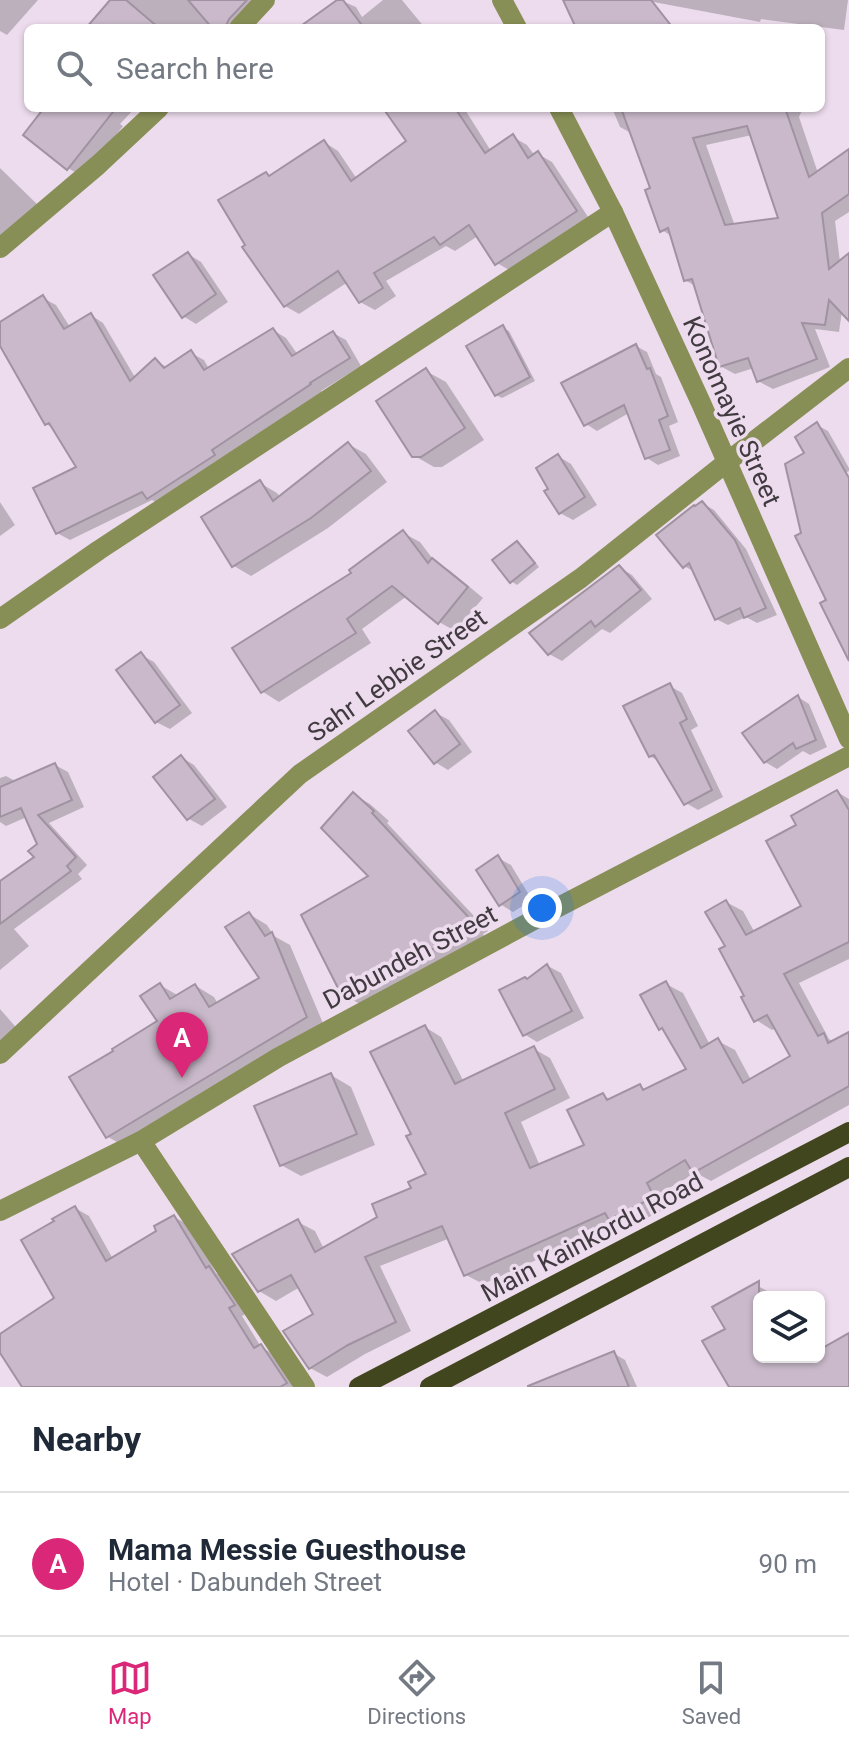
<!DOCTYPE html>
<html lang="en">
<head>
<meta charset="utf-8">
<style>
	:root { --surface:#fff; --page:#f2f2f3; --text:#1f2937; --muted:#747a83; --line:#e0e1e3; --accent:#db2777 }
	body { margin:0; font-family:Roboto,sans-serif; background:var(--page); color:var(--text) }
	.controls { position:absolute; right:24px; bottom:24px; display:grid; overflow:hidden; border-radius:12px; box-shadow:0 2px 6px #0004 }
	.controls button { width:72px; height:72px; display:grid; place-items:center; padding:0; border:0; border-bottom:2px solid var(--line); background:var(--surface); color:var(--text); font:40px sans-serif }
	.you { position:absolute; left:542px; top:908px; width:28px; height:28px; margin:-20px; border:6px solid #fff; border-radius:50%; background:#1a73e8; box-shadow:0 0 0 12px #1a73e833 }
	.badge { display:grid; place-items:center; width:52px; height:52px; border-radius:50%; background:var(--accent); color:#fff; font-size:26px; font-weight:700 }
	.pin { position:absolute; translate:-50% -66px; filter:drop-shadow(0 2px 4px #0008) }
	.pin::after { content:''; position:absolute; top:42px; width:28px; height:24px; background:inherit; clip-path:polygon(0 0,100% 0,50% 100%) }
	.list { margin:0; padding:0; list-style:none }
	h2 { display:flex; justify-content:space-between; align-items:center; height:104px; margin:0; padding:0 32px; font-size:34px }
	h2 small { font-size:26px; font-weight:400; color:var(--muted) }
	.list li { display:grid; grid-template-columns:52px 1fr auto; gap:24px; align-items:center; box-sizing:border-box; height:144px; padding:0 32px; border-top:2px solid var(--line) }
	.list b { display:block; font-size:30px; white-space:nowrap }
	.list p { margin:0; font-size:26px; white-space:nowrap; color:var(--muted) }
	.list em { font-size:26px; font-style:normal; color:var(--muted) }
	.icon { flex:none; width:44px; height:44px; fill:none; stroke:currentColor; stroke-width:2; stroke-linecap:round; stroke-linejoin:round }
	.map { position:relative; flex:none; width:849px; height:1387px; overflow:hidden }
	.search { position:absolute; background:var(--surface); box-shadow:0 2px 6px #0004; left:24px; right:24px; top:24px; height:88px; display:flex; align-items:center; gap:20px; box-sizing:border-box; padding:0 28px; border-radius:12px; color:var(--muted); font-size:30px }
	.sheet { height:248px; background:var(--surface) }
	nav { display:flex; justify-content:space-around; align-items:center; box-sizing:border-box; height:112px; border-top:2px solid var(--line); background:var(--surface); font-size:22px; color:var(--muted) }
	nav a { display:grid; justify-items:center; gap:4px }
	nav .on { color:var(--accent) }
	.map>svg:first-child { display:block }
	.shadow { fill:#0003; fill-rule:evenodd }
	.building { fill:#c9b9ca; stroke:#a192a2; stroke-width:2; fill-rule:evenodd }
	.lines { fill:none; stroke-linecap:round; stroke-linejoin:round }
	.minor { stroke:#888f56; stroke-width:20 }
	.major { stroke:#42461e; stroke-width:20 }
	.labels { text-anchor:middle; stroke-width:7; stroke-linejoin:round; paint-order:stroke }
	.street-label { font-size:26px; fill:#413a41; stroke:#eddced }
</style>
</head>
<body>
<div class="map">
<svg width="849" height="1387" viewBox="0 0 849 1387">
	<rect width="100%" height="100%" fill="#eddced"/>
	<g class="shadow">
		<polygon points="0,0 38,0 7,35 0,31"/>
		<polygon points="112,0 270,0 245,28 215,28 210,23 205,28 88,28"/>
		<polygon points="340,0 356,7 362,17 383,0 402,0 425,28 305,28"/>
		<polygon points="643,0 848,0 844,30 761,19 760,22"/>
		<polygon points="47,108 135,108 120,124 123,126 83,177 68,168"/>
		<polygon points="385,108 464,108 491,151 513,137 527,145 535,156 538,154 552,162 590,220 511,271 497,263 478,236 455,251 446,246 386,281 396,296 375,310 360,302 348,282 299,314 285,306 266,174 271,177 324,142 338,151 357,179 409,141"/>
		<path d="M612 108H803L799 117 818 173 849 152V212L835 221 840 262 849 255V318L842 311 839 332 815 329 830 367 773 389 758 381 754 368 735 374 720 366 697 287 685 280 673 237 662 230 653 189 633 134 620 127ZM752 135 781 220 735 226 706 145Z"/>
		<polygon points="0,168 42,209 0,249"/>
		<polygon points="188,254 201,262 228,302 196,324 183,316"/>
		<polygon points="43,298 56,305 70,327 91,315 103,323 136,379 155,360 168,368 191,353 204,360 209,369 273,330 286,338 298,355 333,333 346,340 361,366 321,391 322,392 161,505 152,500 70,540 57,533 79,467 55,429 46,424 0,337 0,325"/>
		<polygon points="503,328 509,331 535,381 502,398 496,395"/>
		<polygon points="636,346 647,352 656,374 661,377 678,422 669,426 680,456 658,465 647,458 629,413 597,431 586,424"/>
		<polygon points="426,371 446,382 484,440 442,467 434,467 413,455"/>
		<polygon points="817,425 828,431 849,468 849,471 843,474 849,484 849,647 829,601 804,534 807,454"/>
		<polygon points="348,444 366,454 387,482 328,528 251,576 234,566 260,483 277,493 281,498"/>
		<polygon points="558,456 571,464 597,505 573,520 560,513 551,490"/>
		<polygon points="0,502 15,525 0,536"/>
		<polygon points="702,503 714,510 746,549 777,615 757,623 746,617 728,625 716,619 695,572 684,566"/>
		<polygon points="403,533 420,542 435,562 449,570 483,598 455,631 439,622 407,596 362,629 371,643 279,702 263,692 353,573"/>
		<polygon points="517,543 523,547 539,567 517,585 511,581"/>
		<polygon points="619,567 632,575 652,599 610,633 602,629 562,661 549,654"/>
		<polygon points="141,655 154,662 192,713 170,729 156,722"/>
		<polygon points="670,686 682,693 698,726 691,730 723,797 698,810 686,803 660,762 650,756"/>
		<polygon points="798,697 809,704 827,747 810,755 803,751 777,769 765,762"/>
		<polygon points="436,713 449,720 472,752 448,770 435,762"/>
		<polygon points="181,757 194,765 227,807 202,826 189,819 156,777"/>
		<polygon points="55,765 68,772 84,807 49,823 87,865 78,874 82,879 14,929 29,946 0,970 0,883 37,857 39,844 27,817 6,826 0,822 0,778 6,776 17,782"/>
		<polygon points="837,792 849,799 849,959 799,983 829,1039 834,1042 849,1034 849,1105 711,1181 696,1173 662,1192 669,1207 627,1228 619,1223 483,1284 466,1275 450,1238 380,1266 411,1331 365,1354 327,1377 310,1368 316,1314 300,1287 276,1301 259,1291 298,1222 315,1231 324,1249 380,1218 429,1175 414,1135 425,1027 441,1037 464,1082 534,1049 550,1058 570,1098 521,1122 540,1166 587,1146 603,1095 611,1100 640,1086 646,1090 689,1069 667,1032 660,1028 666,984 683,993 710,1045 718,1041 735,1050 751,1080 792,1057 776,1028 772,1030 756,1020 728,947 726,902 743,911 755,933 804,907 799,826"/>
		<polygon points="354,795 370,804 389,821 387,823 488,931 483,934 485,938 424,972 420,970 360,1004 344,995 372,876"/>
		<polygon points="498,858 511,865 532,900 513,912 500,904"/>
		<polygon points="249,914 267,925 274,936 290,945 325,1028 126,1147 108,1137 160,1022 160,985 179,996 196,986 214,997 218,1004 262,979"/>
		<polygon points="548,966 561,973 584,1018 537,1042 524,1034 528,981"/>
		<polygon points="0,1009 21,1033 0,1051"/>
		<polygon points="331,1075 351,1087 375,1145 301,1176 281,1165"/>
		<polygon points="75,1208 89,1216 113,1259 159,1232 174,1217 189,1225 216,1273 223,1277 247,1313 242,1316 261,1347 275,1355 297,1387 24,1387 0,1349 0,1336 57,1299"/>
		<polygon points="756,1285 771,1293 773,1297 759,1297 759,1357 819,1357 819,1352 849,1342 849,1387 731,1387 728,1330"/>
		<polygon points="613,1353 625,1360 637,1387 572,1387"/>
	</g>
	<g class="building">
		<polygon points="110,0 126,0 159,28 86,28"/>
		<polygon points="188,0 247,0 229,19 225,28 212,28"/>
		<polygon points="337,0 343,0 364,28 298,28"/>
		<polygon points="563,0 651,0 673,28 576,28"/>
		<polygon points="44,108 116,108 67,170 23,135"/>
		<polygon points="383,108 455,108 485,153 513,134 528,158 538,151 577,211 495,265 469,225 440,245 434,237 374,273 383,288 359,303 338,271 284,307 242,247 245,245 218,200 266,172 269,176 324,140 351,181 406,141"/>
		<path d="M621 108H785L809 177 849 149V194L822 213 829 269 849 253V321L829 300 825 325 802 323 817 359 757 382 748 358 719 367 692 279 684 281 668 228 660 232 645 190 650 188ZM747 126 778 218 725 225 693 138Z"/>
		<polygon points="188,252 216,294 182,318 153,275"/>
		<polygon points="43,295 64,329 91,313 130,381 155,358 164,368 191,350 204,370 273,328 292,356 333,331 350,358 310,383 311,384 212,450 215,455 147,499 142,492 56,534 33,488 76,467 49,423 45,425 0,346 0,322"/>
		<polygon points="503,325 530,377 495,396 466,346"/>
		<polygon points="636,344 647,369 650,368 668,416 659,420 670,450 645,459 624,405 584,426 561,383"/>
		<polygon points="426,368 465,428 421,457 412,457 376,401"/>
		<polygon points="817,422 849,478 849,661 820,603 826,600 795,536 801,533 785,464 804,453 795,437"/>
		<polygon points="348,442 371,471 311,518 232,567 201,517 260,480 273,501"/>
		<polygon points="558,454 585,497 559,514 544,491 548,489 536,468"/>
		<polygon points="702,501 735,540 766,608 744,618 740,608 715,620 689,563 683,568 656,535 694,505 695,506"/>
		<polygon points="403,530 428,563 432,558 468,587 438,624 392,586 347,619 356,633 261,693 232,648 351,573 349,570"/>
		<polygon points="517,541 535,563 510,583 492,560"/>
		<polygon points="619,565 641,590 595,627 591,621 548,655 529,633"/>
		<polygon points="141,652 180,705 155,723 116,670"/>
		<polygon points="670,683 687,719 680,723 712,790 684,805 654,755 649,757 623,706"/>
		<polygon points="798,695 816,740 796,749 793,743 764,763 742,733"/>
		<polygon points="435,710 460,744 434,764 408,731"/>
		<polygon points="181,755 215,799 187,820 153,777"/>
		<polygon points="55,763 72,800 38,815 76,857 67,866 71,871 0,924 0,881 34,857 28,851 37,844 21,808 0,817 0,787"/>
		<polygon points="837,790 849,810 849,942 784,974 818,1036 824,1033 828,1043 849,1032 849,1086 693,1173 685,1160 647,1183 654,1197 609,1220 605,1213 464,1276 442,1226 365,1257 396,1322 348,1345 309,1369 283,1331 313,1314 291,1275 258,1292 232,1254 298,1219 315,1252 377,1217 372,1204 411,1188 408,1182 426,1174 406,1136 411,1134 370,1052 425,1025 455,1084 534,1046 555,1089 505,1113 530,1168 584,1145 567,1110 603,1093 607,1100 640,1084 643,1090 686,1069 662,1028 659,1030 640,995 666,981 701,1048 718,1038 743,1083 790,1056 767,1015 754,1022 741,997 744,996 719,949 725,946 705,912 726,900 746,935 801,906 766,841 796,825 791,816"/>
		<polygon points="353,792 374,811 372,813 473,922 468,925 470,928 406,964 404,961 342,996 301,915 368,876 321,828"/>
		<polygon points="498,855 520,892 499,906 476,870"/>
		<polygon points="249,912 265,936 272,932 307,1017 106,1138 69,1077 113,1051 112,1049 157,1021 140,996 160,983 170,999 195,984 209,1007 259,978 225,927"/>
		<polygon points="547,964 572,1011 523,1036 499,990 525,977 527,979"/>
		<polygon points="331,1073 357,1134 280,1166 254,1106"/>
		<polygon points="75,1206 106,1261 156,1231 154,1226 174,1215 206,1268 209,1266 235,1305 229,1308 254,1348 261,1344 287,1383 280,1387 22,1387 0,1353 0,1334 54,1298 21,1240 54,1221 52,1219"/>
		<polygon points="759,1281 759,1357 819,1357 819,1350 849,1333 849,1387 729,1387 702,1341 725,1329 712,1307"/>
		<polygon points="614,1351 629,1387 528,1387 528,1386"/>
	</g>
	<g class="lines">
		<g class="minor">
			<polyline points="502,0 517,28"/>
			<polyline points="239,28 265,0"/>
			<polyline points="559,108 613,212 701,403 849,739"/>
			<polyline points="0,248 98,165 159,108"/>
			<polyline points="0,619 99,550 613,212"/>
			<polyline points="0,1054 300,774 581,578 727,462 849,368"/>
			<polyline points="141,1141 305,1387"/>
			<polyline points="0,1211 141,1141 279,1057 545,914 849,756"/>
		</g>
		<g class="major">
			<polyline points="359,1387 849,1132"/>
			<polyline points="430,1387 849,1167"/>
		</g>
	</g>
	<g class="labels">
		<g class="street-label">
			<text transform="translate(732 411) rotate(66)" y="9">Konomayie Street</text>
			<text transform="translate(397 675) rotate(-35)" y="9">Sahr Lebbie Street</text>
			<text transform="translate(410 957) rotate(-28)" y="9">Dabundeh Street</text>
			<text transform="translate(592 1237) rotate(-28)" y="9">Main Kainkordu Road</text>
		</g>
	</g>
</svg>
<div class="controls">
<button><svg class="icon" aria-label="layers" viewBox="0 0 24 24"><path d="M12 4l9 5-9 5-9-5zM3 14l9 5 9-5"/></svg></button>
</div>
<div class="you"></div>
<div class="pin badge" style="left:182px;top:1078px">A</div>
<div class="search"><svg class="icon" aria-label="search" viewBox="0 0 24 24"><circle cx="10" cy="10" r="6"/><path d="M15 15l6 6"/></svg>Search here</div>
</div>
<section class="sheet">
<h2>Nearby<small></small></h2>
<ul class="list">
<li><span class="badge">A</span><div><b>Mama Messie Guesthouse</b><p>Hotel · Dabundeh Street</p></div><em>90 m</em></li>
</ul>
</section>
<nav>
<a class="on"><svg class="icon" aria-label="map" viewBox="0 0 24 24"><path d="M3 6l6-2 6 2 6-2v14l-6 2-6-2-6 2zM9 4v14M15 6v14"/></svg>Map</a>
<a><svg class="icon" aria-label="directions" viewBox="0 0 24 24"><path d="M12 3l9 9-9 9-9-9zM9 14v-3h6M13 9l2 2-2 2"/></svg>Directions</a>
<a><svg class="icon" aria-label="saved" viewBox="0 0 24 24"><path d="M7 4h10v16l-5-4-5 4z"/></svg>Saved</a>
</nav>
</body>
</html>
